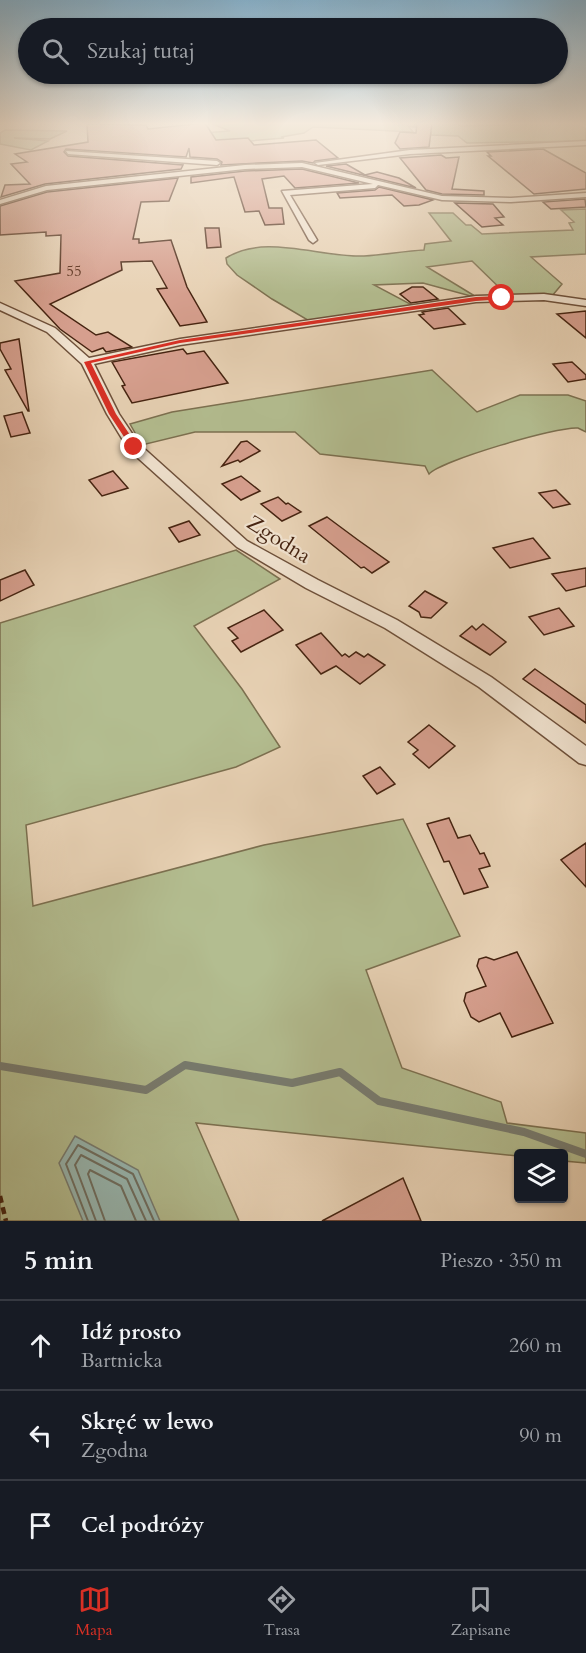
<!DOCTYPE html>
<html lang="pl">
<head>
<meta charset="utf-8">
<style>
	:root { --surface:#171b24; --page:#20242c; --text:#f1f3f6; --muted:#9ea1a6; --line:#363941; --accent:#d93025 }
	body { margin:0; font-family:Cardo,serif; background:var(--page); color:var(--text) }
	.controls { position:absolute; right:18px; bottom:18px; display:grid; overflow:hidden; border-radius:6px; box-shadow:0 2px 4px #0004 }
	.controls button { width:54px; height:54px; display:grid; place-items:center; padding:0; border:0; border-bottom:2px solid var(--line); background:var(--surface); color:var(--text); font:30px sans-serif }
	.stop { position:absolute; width:18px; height:18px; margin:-14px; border:4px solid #d93025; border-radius:50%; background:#fff }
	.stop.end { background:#d93025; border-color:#fff; box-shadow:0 2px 6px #0008 }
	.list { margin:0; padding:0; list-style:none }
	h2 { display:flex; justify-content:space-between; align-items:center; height:78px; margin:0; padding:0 24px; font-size:26px }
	h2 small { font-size:20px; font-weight:400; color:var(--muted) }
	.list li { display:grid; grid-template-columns:39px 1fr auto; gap:18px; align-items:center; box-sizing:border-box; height:90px; padding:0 24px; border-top:2px solid var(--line) }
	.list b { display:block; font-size:22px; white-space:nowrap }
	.list p { margin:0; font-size:20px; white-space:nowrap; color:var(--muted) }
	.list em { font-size:20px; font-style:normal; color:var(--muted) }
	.icon { flex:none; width:33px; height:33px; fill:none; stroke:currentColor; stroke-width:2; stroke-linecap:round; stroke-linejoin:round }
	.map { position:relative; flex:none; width:586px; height:1221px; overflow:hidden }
	.search { position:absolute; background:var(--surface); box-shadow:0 2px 4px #0004; left:18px; right:18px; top:18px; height:66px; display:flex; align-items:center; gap:15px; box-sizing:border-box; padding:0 21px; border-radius:33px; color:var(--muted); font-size:22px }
	.sheet { height:348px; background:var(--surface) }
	nav { display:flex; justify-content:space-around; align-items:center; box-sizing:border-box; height:84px; border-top:2px solid var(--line); background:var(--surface); font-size:16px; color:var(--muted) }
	nav a { display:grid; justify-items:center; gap:3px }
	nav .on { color:var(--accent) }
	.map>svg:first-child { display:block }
	.green { fill:#b3bd90; stroke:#7c7050; stroke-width:1.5 }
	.water { fill:#97b7b1; stroke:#777c71; stroke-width:1.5 }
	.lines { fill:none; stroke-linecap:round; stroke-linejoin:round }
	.shore { stroke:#6e6e61; stroke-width:2 }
	.stream { stroke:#777c71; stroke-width:8 }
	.building { fill:#d69f8e; stroke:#462411; stroke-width:1.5 }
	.service-casing { stroke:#6e503a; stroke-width:4.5 }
	.minor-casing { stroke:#6e503a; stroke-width:3 }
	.path { stroke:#462411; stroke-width:4.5; stroke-dasharray:7 4.5; stroke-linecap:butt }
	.service { stroke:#f0e2cf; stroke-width:4 }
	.minor { fill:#f0e2cf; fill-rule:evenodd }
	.route { fill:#d93025 }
	.labels { text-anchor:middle; stroke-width:4.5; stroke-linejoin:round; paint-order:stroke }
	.far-number-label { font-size:15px; fill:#6a4330 }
	.street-label { font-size:21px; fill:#462411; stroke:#f0e2cf }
</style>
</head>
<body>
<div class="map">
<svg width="586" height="1221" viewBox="0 0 586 1221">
	<rect width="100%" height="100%" fill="#e8d2b5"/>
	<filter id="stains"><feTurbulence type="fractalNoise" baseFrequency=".00333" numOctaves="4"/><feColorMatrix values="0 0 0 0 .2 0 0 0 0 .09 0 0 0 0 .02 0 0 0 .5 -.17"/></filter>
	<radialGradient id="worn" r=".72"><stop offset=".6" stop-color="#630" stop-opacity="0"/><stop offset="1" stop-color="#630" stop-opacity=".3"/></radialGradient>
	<g class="green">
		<polygon points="210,123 453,123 462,126 576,123 586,127 586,141 467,143 458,136 431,135 431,129 408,126 413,132 313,127 304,133 281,137 284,138 167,148 161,136 230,131"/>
		<polygon points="5,130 67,131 50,139 14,138 48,141 31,150 0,144 0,133"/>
		<path d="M586 209V254L531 257 562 284 552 296 509 297 472 261 427 267 478 298 423 283 374 285 414 306 311 322 272 299 237 275 227 264 226 258C265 233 320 258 364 256 384 255 404 251 424 250L425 244 451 241 429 213H453L466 225H471L482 234 573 230 569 223 574 222 561 210Z"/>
		<path d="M432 370 477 412 520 395H568L586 401V432C584 431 580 429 578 428 558 426 440 461 429 474L425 466 320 454 295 432H195L142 445 130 424 172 412Z"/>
		<polygon points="236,550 280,579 194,626 242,689 280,747 236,767 26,825 33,906 264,845 403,819 460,936 366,970 402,1068 501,1102 507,1123 586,1133 586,1163 564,1161 564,1154 518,1154 518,1156 196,1123 239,1221 0,1221 0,623"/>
	</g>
	<polygon class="water" points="75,1136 138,1170 160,1221 83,1221 59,1163"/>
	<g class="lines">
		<g class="shore">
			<polyline points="88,1221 66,1164 78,1145 133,1174 154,1221"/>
			<polyline points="96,1221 75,1165 81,1155 127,1179 146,1221"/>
			<polyline points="105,1221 88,1174 90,1170 121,1186 136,1221"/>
		</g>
		<polyline class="stream" points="0,1066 146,1090 185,1065 292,1083 340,1072 379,1101 524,1132 586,1154"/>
	</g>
	<g class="building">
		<polygon points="205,123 216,140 248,138 254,145 316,140 338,158 315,161 313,163 302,161 221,165 222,162 217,159 190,157 189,148 186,157 66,149 64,152 68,156 183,165 181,169 45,184 1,197 5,185 30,184 11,164 27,162 15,154 88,142 87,124 146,125 148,129"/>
		<polygon points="417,123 432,123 429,147 400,149 395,143 400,132 416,133"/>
		<polygon points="543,149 586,173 586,189 534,194 488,156 491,156 487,152"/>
		<polygon points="441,155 446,158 459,157 452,189 484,191 484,195 442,194 426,190 400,158"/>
		<polygon points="346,164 365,175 377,172 399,178 416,188 326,166"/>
		<polygon points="302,169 359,183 295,188 284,176 262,179 269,208 282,208 284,224 265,225 259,211 245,212 234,177 191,183 191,177 245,171"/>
		<polygon points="178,178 169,201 141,202 133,239 139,239 139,243 171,240 187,287 207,322 180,326 157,289 167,288 152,261 121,262 122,270 50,304 96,335 108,332 132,347 106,352 103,348 92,352 60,329 15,281 60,273 61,235 46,236 46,232 0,235 0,206 47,192"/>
		<polygon points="379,187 433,200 419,205 404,206 392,195 340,198 337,193 375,190"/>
		<polygon points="585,199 586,207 551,209 543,202"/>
		<polygon points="455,203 493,204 504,217 495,218 503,225 482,227"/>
		<polygon points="205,228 219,228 221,247 207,248"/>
		<polygon points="412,287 423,287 438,299 411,303 400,294"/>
		<polygon points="448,308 465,324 434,329 419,315 424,314 422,312"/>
		<polygon points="586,311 586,338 557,314"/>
		<polygon points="19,339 29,411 28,411 5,370 11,369 0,349 0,343"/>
		<polygon points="183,349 187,354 204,351 228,383 132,403 122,386 125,385 112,362"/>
		<polygon points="572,362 586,375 586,379 568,382 553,364"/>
		<polygon points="22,412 30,433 11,437 4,416"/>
		<polygon points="247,441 260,451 240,462 238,460 222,466 241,442"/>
		<polygon points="113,471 128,488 102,496 89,480"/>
		<polygon points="241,476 260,491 241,500 222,484"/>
		<polygon points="556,490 570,504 553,508 539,493"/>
		<polygon points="278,497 286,504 288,503 301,512 282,521 261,504"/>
		<polygon points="327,517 358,540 389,562 372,573 364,567 361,568 309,526"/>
		<polygon points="189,521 200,535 179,542 169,528"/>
		<polygon points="533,538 550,558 510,568 493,548"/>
		<polygon points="586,568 586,586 566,591 552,574"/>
		<polygon points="25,570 34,585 0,601 0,580"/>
		<polygon points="425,591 447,603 431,618 421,617 419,612 409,606"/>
		<polygon points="559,608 574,626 544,635 529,617"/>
		<polygon points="264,610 283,630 241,652 232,641 238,638 228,628"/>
		<polygon points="483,624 506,642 490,655 460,636 472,626 476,630"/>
		<polygon points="321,633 342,656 345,654 349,657 356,652 364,657 368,654 385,665 360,684 336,666 321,674 296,645"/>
		<polygon points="535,669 586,705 586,723 523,679"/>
		<polygon points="429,725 455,746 429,768 413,754 418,750 408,742"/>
		<polygon points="380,767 395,784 377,794 363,776"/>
		<polygon points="449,818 458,838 470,835 480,854 484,853 490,866 479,869 488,887 464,894 449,861 444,862 427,824"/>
		<polygon points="586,843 586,887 561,860"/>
		<polygon points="517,952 553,1023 512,1037 500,1013 479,1022 471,1017 464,1001 466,993 486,986 477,966 479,959 486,957 494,960"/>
		<polygon points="403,1178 421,1221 322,1221"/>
	</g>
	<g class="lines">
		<defs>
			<polyline id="service" points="578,123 586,126"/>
			<g id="minor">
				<polygon points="586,141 586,145 410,154 318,165 315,163 410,150"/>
				<polygon points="66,151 217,161 220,163 217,165 68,154"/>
				<polygon points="302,163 442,196 511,198 586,193 586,197 511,202 442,200 378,185 375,188 290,195 317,240 313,243 309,240 282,191 373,184 302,167 245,169 47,190 0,204 0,200 46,186 245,165"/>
				<polygon points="544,294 586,300 586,306 544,300 476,302 180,345 94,364 119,414 139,444 247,541 318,580 397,620 491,677 586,746 586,765 579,763 479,687 385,628 306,588 237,547 129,450 107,414 82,364 47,332 0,310 0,303 55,328 89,358 180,339 476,296"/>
			</g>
		</defs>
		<use href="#service" class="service-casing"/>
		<use href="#minor" class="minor-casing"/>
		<polyline class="path" points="0,1196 6,1221"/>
		<use href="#service" class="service"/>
		<use href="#minor" class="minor"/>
	</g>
	<linearGradient id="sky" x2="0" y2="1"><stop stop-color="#87b5d2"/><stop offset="0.42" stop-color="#f5ebde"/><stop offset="1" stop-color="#f5ebde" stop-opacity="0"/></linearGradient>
	<rect width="586" height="294" fill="url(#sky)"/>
	<polygon class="route" points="502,296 504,299 476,301 180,343 91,363 116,414 138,447 134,450 132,449 109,414 84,362 180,340 476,297"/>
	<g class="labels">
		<g class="far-number-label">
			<text x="74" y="276">55</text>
		</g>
		<g class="street-label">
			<text transform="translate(279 539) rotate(32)" y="7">Zgodna</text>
		</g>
	</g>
	<rect width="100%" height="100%" filter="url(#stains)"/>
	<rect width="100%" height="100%" fill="url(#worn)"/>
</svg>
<div class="controls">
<button><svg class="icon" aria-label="layers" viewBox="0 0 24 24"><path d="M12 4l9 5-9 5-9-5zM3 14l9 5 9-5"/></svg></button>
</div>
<div class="stop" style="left:502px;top:298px"></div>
<div class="stop end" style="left:134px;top:447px"></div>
<div class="search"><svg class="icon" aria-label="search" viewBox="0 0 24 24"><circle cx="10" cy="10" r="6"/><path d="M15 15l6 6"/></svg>Szukaj tutaj</div>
</div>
<section class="sheet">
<h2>5 min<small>Pieszo · 350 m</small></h2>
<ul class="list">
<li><svg class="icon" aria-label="ahead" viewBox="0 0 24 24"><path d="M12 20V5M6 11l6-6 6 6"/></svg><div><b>Idź prosto</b><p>Bartnicka</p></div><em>260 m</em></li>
<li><svg class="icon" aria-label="left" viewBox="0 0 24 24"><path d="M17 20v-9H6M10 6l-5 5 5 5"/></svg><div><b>Skręć w lewo</b><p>Zgodna</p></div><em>90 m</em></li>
<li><svg class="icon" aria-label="arrive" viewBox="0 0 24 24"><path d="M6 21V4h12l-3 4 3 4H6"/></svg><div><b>Cel podróży</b></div></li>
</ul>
</section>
<nav>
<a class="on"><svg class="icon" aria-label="map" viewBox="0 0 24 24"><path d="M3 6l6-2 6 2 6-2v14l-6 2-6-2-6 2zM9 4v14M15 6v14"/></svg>Mapa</a>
<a><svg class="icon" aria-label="directions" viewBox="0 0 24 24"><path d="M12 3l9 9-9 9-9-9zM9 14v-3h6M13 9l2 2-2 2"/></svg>Trasa</a>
<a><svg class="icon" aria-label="saved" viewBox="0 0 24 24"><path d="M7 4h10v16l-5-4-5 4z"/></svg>Zapisane</a>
</nav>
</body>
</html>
